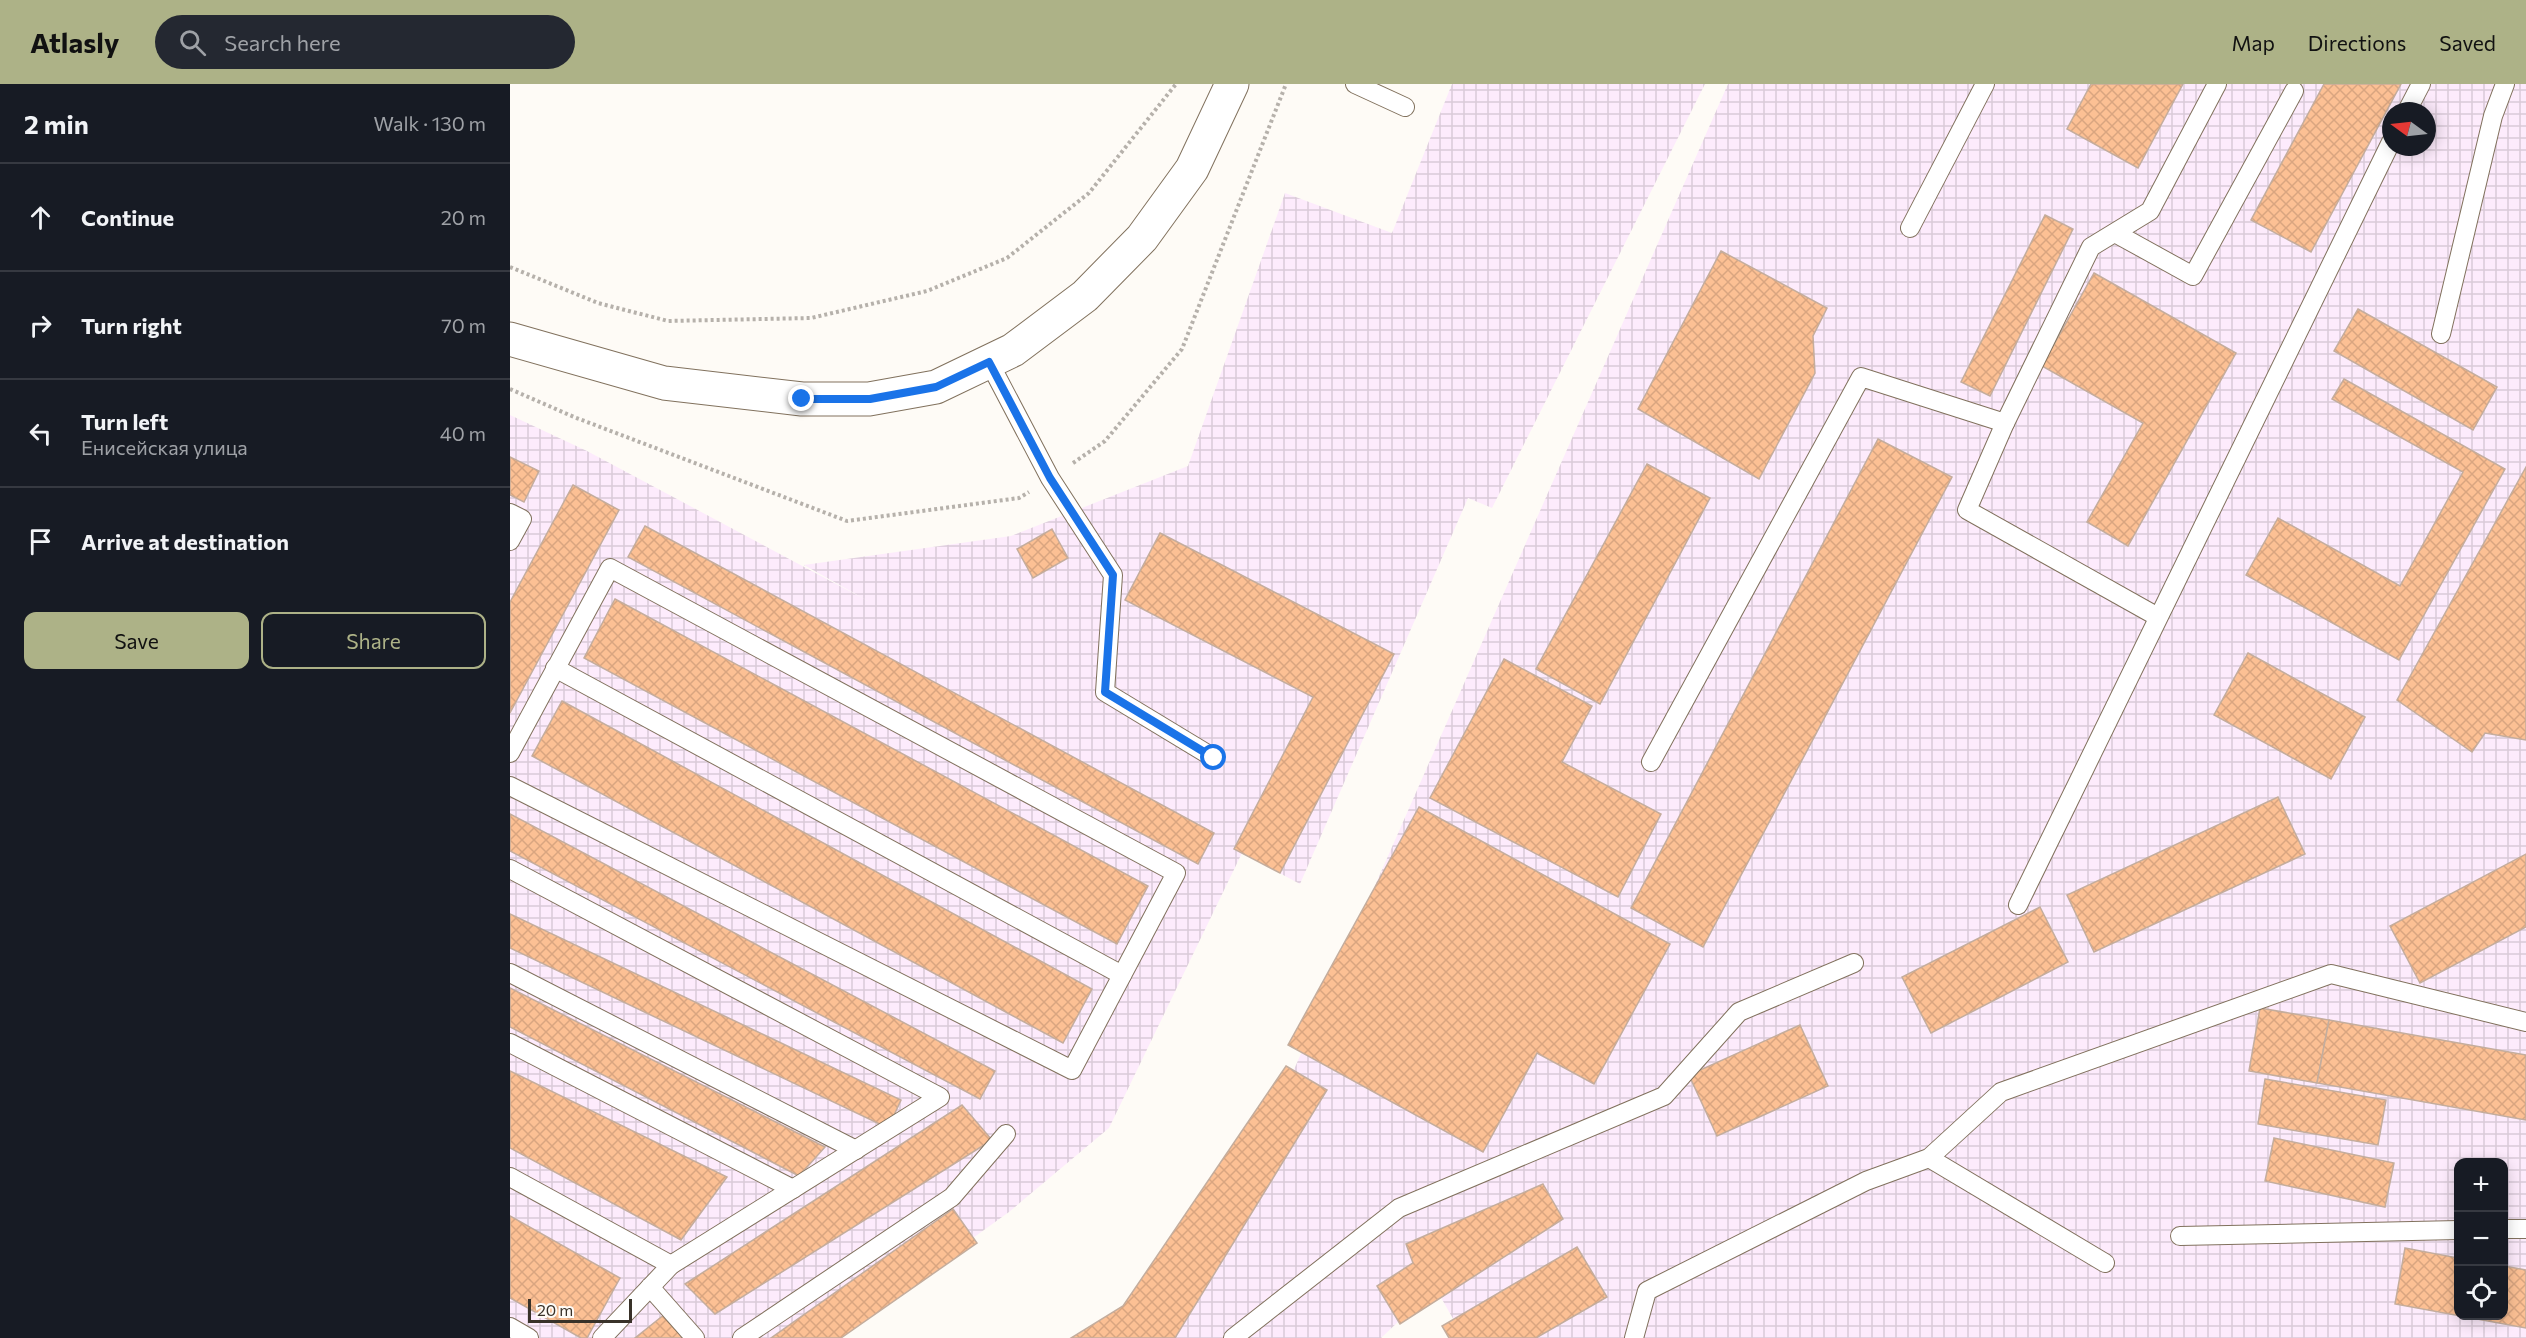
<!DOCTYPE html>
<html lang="en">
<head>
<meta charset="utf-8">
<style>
	:root { --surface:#171b24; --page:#242831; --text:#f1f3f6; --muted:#9ea1a6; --line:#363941; --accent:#adb287 }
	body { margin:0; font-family:Commissioner,sans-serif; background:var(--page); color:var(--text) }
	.controls { position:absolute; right:18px; bottom:18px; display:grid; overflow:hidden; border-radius:12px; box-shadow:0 3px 15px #0003 }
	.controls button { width:54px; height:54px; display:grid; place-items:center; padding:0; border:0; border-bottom:2px solid var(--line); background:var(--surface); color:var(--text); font:30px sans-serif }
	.compass { position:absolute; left:1872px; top:18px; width:54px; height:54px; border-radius:50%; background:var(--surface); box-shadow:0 3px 15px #0003; rotate:285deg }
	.scale { position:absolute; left:18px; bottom:15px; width:104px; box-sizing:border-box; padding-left:6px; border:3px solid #393229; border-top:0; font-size:16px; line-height:21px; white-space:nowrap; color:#393229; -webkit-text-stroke:4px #fefbf6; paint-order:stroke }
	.stop { position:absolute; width:18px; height:18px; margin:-14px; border:4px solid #1a73e8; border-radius:50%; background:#fff }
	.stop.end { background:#1a73e8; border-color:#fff; box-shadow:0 2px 6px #0008 }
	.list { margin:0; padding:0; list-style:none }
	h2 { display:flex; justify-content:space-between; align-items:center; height:78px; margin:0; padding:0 24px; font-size:26px }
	h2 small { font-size:20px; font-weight:400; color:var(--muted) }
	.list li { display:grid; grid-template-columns:39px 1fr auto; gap:18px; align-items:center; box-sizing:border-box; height:108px; padding:0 24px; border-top:2px solid var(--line) }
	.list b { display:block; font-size:22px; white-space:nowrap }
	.list p { margin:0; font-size:20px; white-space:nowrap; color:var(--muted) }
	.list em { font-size:20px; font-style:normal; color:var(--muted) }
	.actions { display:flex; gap:12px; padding:18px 24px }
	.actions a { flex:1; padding:14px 0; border:2px solid var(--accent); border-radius:12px; text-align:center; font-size:21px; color:var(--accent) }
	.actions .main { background:var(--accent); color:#111 }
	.icon { flex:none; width:33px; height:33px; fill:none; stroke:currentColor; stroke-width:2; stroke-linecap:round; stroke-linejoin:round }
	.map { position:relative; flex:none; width:2016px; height:1254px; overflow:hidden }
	header { display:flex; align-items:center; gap:36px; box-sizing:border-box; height:84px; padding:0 30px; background:var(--accent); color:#111 }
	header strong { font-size:28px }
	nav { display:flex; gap:33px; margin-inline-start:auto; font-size:21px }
	.search { width:420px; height:54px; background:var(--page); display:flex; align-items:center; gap:15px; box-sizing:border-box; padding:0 21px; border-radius:33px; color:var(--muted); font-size:22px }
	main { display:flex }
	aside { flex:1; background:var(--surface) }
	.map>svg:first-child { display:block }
	.industrial { fill:url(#industrial-grid); fill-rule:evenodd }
	.building { fill:url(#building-cross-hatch); stroke:#c4ad9d; stroke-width:1.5 }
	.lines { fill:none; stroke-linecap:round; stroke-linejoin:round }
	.lane-casing { stroke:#81715d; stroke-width:20 }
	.secondary-casing { stroke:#81715d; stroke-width:35 }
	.path { stroke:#b6b1ab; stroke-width:4; stroke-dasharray:3 3; stroke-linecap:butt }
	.lane { stroke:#fff; stroke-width:18 }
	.secondary { stroke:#fff; stroke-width:33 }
	.route { stroke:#1a73e8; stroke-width:8 }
</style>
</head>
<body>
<header>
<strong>Atlasly</strong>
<div class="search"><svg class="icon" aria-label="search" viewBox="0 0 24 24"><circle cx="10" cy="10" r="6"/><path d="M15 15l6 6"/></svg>Search here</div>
<nav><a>Map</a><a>Directions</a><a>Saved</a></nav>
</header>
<main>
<aside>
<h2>2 min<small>Walk · 130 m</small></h2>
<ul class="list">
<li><svg class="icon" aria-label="ahead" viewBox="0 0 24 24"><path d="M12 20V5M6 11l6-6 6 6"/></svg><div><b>Continue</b></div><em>20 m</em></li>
<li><svg class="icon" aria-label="right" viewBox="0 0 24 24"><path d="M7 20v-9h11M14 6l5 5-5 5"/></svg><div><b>Turn right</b></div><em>70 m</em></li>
<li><svg class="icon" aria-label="left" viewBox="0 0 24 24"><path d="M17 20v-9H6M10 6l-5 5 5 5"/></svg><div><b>Turn left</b><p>Енисейская улица</p></div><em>40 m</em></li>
<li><svg class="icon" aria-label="arrive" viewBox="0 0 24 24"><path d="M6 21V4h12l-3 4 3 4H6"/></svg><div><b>Arrive at destination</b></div></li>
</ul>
<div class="actions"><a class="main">Save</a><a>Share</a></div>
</aside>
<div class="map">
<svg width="2016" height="1254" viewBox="0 0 2016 1254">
	<defs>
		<pattern id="industrial-grid" width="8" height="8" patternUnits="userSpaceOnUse" patternTransform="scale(1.5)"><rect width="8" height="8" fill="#fdebfc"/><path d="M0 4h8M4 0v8" fill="none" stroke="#dacad8"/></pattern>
		<pattern id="building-cross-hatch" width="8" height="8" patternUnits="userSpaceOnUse" patternTransform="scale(1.5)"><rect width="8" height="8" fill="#fcc094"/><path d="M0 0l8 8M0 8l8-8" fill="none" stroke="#d9a580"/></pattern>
	</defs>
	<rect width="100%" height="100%" fill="#fefbf6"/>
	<g class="industrial">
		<polygon points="942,0 1195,0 982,424 958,414 790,800 732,769 599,1044 499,1128 324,1254 0,1254 0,331 77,367 358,517 294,481 501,452 678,382 775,109 882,149"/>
		<path d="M1218 0H2016V1254H954L925 1203 871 1254H650L675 1233ZM1881 27H1917V63H1881ZM1948 1078H1994V1232H1948Z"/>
	</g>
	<g class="building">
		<polygon points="1581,0 1673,0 1628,84 1557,45"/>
		<polygon points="1814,0 1891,0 1801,168 1741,136"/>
		<polygon points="1535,131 1563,145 1480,312 1451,298"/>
		<polygon points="1211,167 1317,224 1303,252 1305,289 1249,395 1128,325"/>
		<polygon points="1584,189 1726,269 1618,462 1577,438 1633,339 1532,282"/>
		<polygon points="1848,225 1987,303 1963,346 1824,267"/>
		<polygon points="1834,295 1995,385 1889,576 1736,491 1768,434 1890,502 1953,388 1822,315"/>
		<polygon points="1368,355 1442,393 1193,863 1121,824"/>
		<polygon points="0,373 29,387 14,418 0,411"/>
		<polygon points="1137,380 1200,414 1090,620 1026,585"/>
		<polygon points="2016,383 2016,656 1975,649 1962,668 1887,616"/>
		<polygon points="63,401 109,426 0,629 0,518"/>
		<polygon points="135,442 704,749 688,780 118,473"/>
		<polygon points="542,445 558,474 523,494 507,465"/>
		<polygon points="650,449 884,570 770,789 724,765 803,613 615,516"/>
		<polygon points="105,515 638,802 607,860 74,574"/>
		<polygon points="1738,569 1855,633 1821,695 1704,631"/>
		<polygon points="994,575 1082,622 1052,678 1151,730 1108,813 920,714"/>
		<polygon points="52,617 582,905 553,959 22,672"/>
		<polygon points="1768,713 1795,770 1584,868 1557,811"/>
		<polygon points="909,723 1160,860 1084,1000 1027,969 973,1068 778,961"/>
		<polygon points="0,730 485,987 470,1015 0,767"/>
		<polygon points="2016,770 2016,843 1910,899 1880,842"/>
		<polygon points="1530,823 1558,878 1421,949 1392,893"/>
		<polygon points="0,830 391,1016 378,1044 0,864"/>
		<polygon points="0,904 315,1063 289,1092 0,943"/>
		<polygon points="1750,924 1819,936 1807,999 1739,987"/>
		<polygon points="1819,936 2016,971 2016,1036 1807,999"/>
		<polygon points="1290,941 1318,1002 1207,1052 1179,991"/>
		<polygon points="776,982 817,1006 665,1254 561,1254 613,1222"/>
		<polygon points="0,987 217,1093 171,1156 0,1064"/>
		<polygon points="1755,995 1876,1016 1868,1061 1748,1040"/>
		<polygon points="452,1021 482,1056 205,1230 175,1200"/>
		<polygon points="1764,1054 1884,1079 1875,1123 1755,1097"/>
		<polygon points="1033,1100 1053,1135 890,1240 867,1202 903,1179 896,1160"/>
		<polygon points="443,1125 467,1159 331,1254 261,1254"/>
		<polygon points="0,1132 110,1194 77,1254 71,1254 0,1214"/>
		<polygon points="1067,1163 1097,1213 1026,1254 939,1254 932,1242"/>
		<polygon points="1895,1164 1948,1174 1948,1232 1994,1232 1994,1182 2016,1186 2016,1244 1885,1220"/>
		<polygon points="155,1230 175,1254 125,1254"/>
	</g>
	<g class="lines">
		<defs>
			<g id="lane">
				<polyline points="845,0 895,23"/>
				<polyline points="1897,27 1911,0"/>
				<polyline points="1400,144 1475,0"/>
				<polyline points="1605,149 1683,192 1784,7"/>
				<polyline points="1931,250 1983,32 1995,0"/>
				<polyline points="479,278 540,394 603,491 595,608 704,674"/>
				<polyline points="1495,339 1457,426 1648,533"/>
				<polyline points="0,429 12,435 0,457"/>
				<polyline points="45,584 612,891"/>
				<polyline points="0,669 100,484 666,789 562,986 0,702"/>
				<polyline points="1141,678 1351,293 1495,339 1581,163 1640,127 1707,0"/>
				<polyline points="0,785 430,1013 161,1181 92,1254"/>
				<polyline points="1508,821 1881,58"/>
				<polyline points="0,889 346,1066"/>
				<polyline points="0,959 283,1105"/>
				<polyline points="1419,1074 1595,1179"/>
				<polyline points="0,1093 161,1181"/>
				<polyline points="1994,1145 2016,1145"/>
				<polyline points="1670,1152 1948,1146"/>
				<polyline points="140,1203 185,1254"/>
				<polyline points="0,1243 19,1254"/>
				<polyline points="232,1254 442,1113 496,1050"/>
				<polyline points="723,1254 889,1124 1154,1012 1229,928 1344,879"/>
				<polyline points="1124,1254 1137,1207 1356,1097 1419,1074 1491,1008 1821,890 2016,938"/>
			</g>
			<polyline id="secondary" points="0,255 154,299 292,315 359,315 426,303 503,266 575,212 632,154 682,85 722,0"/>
		</defs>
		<use href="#lane" class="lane-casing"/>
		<use href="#secondary" class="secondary-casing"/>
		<g class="path">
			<polyline points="0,183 88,219 158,237 301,234 417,207 497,174 579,109 666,0"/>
			<polyline points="0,305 64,333 337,437 509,414 519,408"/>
			<polyline points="563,379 595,357 672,265 776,0"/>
		</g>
		<use href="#lane" class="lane"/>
		<use href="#secondary" class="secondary"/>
	</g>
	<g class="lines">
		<polyline class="route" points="292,315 360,315 426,303 479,278 540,394 603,491 595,608 704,674"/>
	</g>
</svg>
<div class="controls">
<button>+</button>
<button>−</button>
<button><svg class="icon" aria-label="locate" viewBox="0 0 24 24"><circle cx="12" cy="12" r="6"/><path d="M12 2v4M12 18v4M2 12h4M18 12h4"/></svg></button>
</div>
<svg class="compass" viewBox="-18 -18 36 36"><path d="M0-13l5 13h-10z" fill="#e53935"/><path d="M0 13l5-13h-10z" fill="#9ea1a6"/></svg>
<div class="scale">20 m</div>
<div class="stop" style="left:704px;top:674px"></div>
<div class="stop end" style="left:292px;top:315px"></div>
</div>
</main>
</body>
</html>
